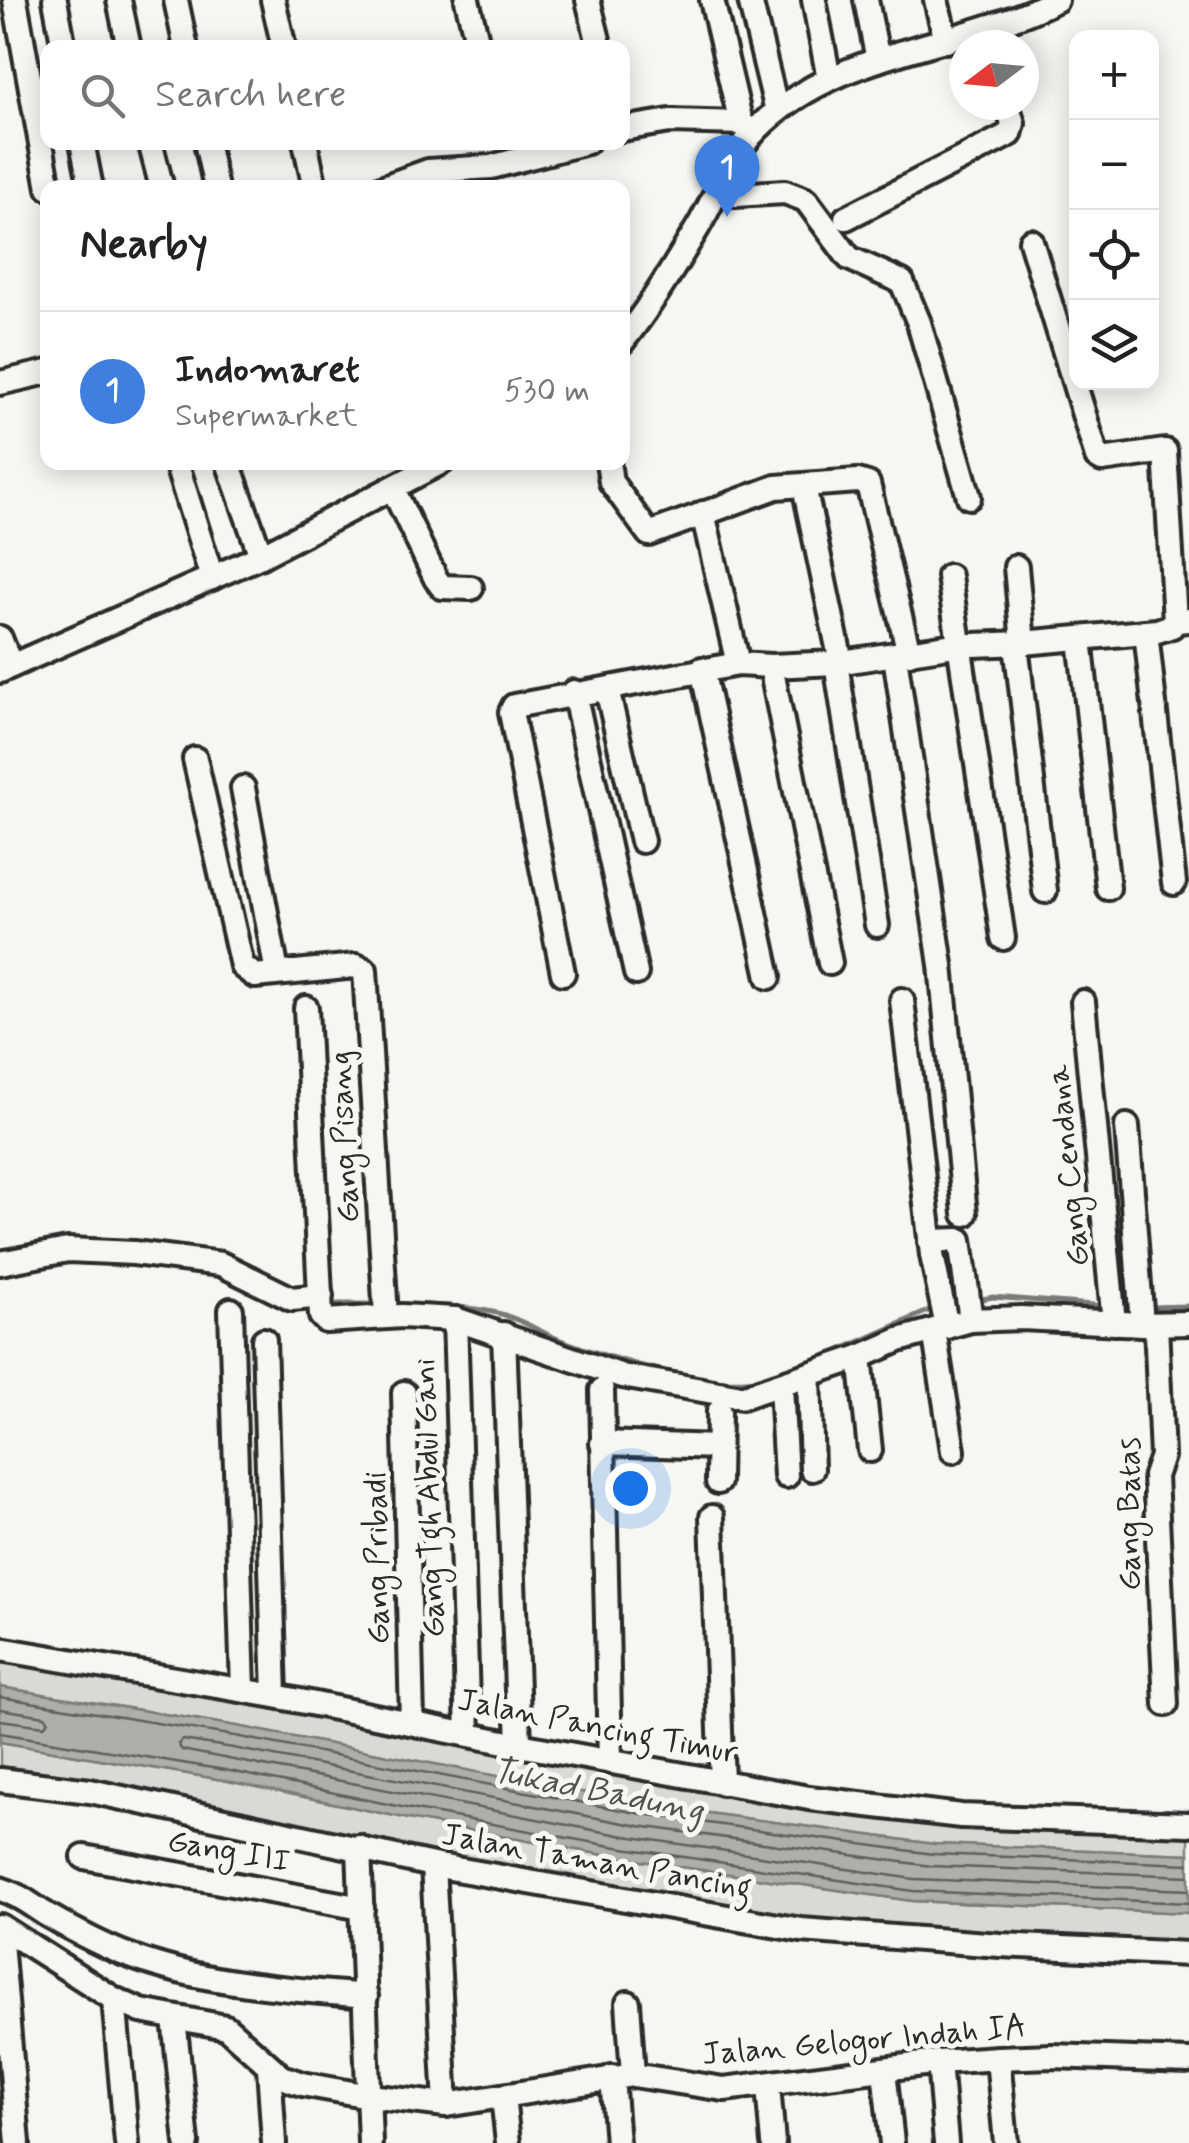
<!DOCTYPE html>
<html lang="en">
<head>
<meta charset="utf-8">
<style>
	:root { --surface:#fff; --page:#f2f2f2; --text:#222; --muted:#767676; --line:#e0e0e0; --accent:#7c3aed }
	body { margin:0; font-family:Mynerve,sans-serif; background:var(--page); color:var(--text) }
	.controls { position:absolute; right:30px; top:30px; display:grid; overflow:hidden; border-radius:20px; box-shadow:0 5px 25px #0003 }
	.controls button { width:90px; height:90px; display:grid; place-items:center; padding:0; border:0; border-bottom:2px solid var(--line); background:var(--surface); color:var(--text); font:50px sans-serif }
	.compass { position:absolute; left:949px; top:30px; width:90px; height:90px; border-radius:50%; background:var(--surface); box-shadow:0 5px 25px #0003; rotate:254deg }
	.you { position:absolute; left:630px; top:1488px; width:35px; height:35px; margin:-25px; border:8px solid #fff; border-radius:50%; background:#1a73e8; box-shadow:0 0 0 15px #1a73e833 }
	.badge { display:grid; place-items:center; width:65px; height:65px; border-radius:50%; background:var(--accent); color:#fff; font-size:32px; font-weight:700 }
	.pin { position:absolute; translate:-50% -82px; filter:drop-shadow(0 2px 5px #0008) }
	.pin::after { content:''; position:absolute; top:52px; width:35px; height:30px; background:inherit; clip-path:polygon(0 0,100% 0,50% 100%) }
	.list { margin:0; padding:0; list-style:none }
	h2 { display:flex; justify-content:space-between; align-items:center; height:130px; margin:0; padding:0 40px; font-size:42px }
	h2 small { font-size:32px; font-weight:400; color:var(--muted) }
	.list li { display:grid; grid-template-columns:65px 1fr auto; gap:30px; align-items:center; box-sizing:border-box; height:160px; padding:0 40px; border-top:2px solid var(--line) }
	.list b { display:block; font-size:38px; white-space:nowrap }
	.list p { margin:0; font-size:32px; white-space:nowrap; color:var(--muted) }
	.list em { font-size:32px; font-style:normal; color:var(--muted) }
	.icon { flex:none; width:55px; height:55px; fill:none; stroke:currentColor; stroke-width:2; stroke-linecap:round; stroke-linejoin:round }
	.map { position:relative; flex:none; width:1189px; height:2143px; overflow:hidden }
	.search { position:absolute; background:var(--surface); box-shadow:0 5px 25px #0003; left:40px; top:40px; width:590px; height:110px; display:flex; align-items:center; gap:25px; box-sizing:border-box; padding:0 35px; border-radius:20px; color:var(--muted); font-size:38px }
	.panel { position:absolute; background:var(--surface); box-shadow:0 5px 25px #0003; left:40px; top:180px; width:590px; height:290px; border-radius:20px }
	.map>svg:first-child { display:block }
	.green { fill:#d9d9d5; stroke:#828280; stroke-width:2.5 }
	.water { fill:#aeaeab; stroke:#7a7a78; stroke-width:2.5 }
	.lines { fill:none; stroke-linecap:round; stroke-linejoin:round }
	.shore { stroke:#5f5f5e; stroke-width:2.5 }
	.stream { stroke:#7a7a78; stroke-width:5 }
	.minor-casing { stroke:#2b2b2b; stroke-width:30 }
	.minor { stroke:#f6f6f2; stroke-width:22 }
	.labels { text-anchor:middle; stroke-width:10; stroke-linejoin:round; paint-order:stroke }
	.street-label { font-size:32px; fill:#2b2b2b; stroke:#f6f6f2 }
	.water-label { font-size:35px; font-style:italic; fill:#525251; stroke:#f6f6f2 }
</style>
</head>
<body>
<div class="map">
<svg width="1189" height="2143" viewBox="0 0 1189 2143">
	<rect width="100%" height="100%" fill="#f6f6f2"/>
	<filter id="ink" filterUnits="userSpaceOnUse"><feTurbulence type="fractalNoise" baseFrequency=".01" numOctaves="2"/><feDisplacementMap in="SourceGraphic" scale="20" xChannelSelector="R" yChannelSelector="G"/><feConvolveMatrix kernelMatrix="1 2 1 2 8 2 1 2 1" color-interpolation-filters="sRGB"/></filter>
	<g filter="url(#ink)">
		<g class="green">
			<polygon points="0,1660 150,1680 805,1808 1189,1832 1189,1854 934,1844 643,1804 237,1726 0,1687"/>
			<polygon points="0,1742 223,1780 414,1820 615,1857 912,1901 1189,1913 1189,1946 838,1926 571,1880 264,1815 0,1773"/>
		</g>
		<polygon class="water" points="0,1687 237,1726 643,1804 934,1844 1189,1854 1189,1913 912,1901 615,1857 414,1820 223,1780 0,1742"/>
		<g class="lines">
			<g class="shore">
				<polyline points="0,1697 235,1736 642,1814 933,1854 1189,1864"/>
				<polyline points="0,1709 45,1716 49,1721 44,1726 0,1720"/>
				<polyline points="0,1733 225,1770 416,1810 617,1847 913,1891 1189,1903"/>
				<polyline points="1189,1876 931,1866 639,1826 233,1748 183,1740 178,1744 182,1750 619,1835 914,1879 1189,1890"/>
			</g>
			<g class="stream">
				<polyline points="977,1300 993,1297 1106,1306"/>
				<polyline points="325,1304 379,1304"/>
				<path d="M390 1304C426 1305 463 1305 497 1313 519 1318 540 1332 561 1340 608 1358 714 1390 762 1379"/>
				<polyline points="1147,1307 1189,1306"/>
				<polyline points="815,1361 937,1307"/>
			</g>
			<defs>
				<g id="minor">
					<polyline points="15,0 49,188"/>
					<polyline points="55,0 64,48"/>
					<polyline points="119,0 129,48"/>
					<polyline points="176,0 186,48"/>
					<polyline points="273,0 284,48"/>
					<polyline points="467,0 479,48"/>
					<polyline points="588,0 600,48"/>
					<polyline points="712,0 741,123"/>
					<polyline points="750,0 777,111"/>
					<polyline points="814,0 829,79"/>
					<polyline points="866,0 878,60"/>
					<polyline points="936,0 946,41"/>
					<polyline points="622,129 670,121 741,123 754,132"/>
					<polyline points="82,142 91,188"/>
					<polyline points="150,142 162,188"/>
					<polyline points="206,142 216,188"/>
					<polyline points="305,142 315,188"/>
					<polyline points="381,188 428,171 491,167 587,142"/>
					<polyline points="718,189 735,195 785,192 806,200 849,258 902,282 919,323 969,497"/>
					<polyline points="846,218 1010,134 1013,123 1007,105"/>
					<polyline points="1031,241 1097,457 1102,460 1165,451 1175,621"/>
					<path d="M622 342C651 306 675 265 698 227 717 195 731 155 757 129 836 49 960 49 1056 0"/>
					<polyline points="0,383 48,372"/>
					<polyline points="176,462 212,578"/>
					<polyline points="228,462 261,556"/>
					<polyline points="608,462 611,482 649,534 776,487 858,481 868,484 909,653"/>
					<polyline points="804,486 841,662"/>
					<polyline points="393,489 436,579 442,587 471,588"/>
					<polyline points="703,513 738,664"/>
					<polyline points="1016,567 1023,643"/>
					<polyline points="949,576 1003,938"/>
					<polyline points="1146,632 1174,883"/>
					<polyline points="0,638 11,666"/>
					<polyline points="1080,639 1108,888"/>
					<polyline points="1016,644 1045,891"/>
					<polyline points="895,656 941,965 965,1214"/>
					<polyline points="836,663 877,925"/>
					<polyline points="771,666 830,963"/>
					<polyline points="702,669 769,977"/>
					<polyline points="0,671 261,556 442,462"/>
					<polyline points="607,689 642,841"/>
					<polyline points="574,692 636,973"/>
					<polyline points="195,759 242,966 255,976 356,966 365,970 386,1317"/>
					<polyline points="243,788 277,973"/>
					<polyline points="563,973 511,712 514,706 738,664 771,666 836,663 948,646 1023,643 1157,631 1172,626 1175,621 1189,620"/>
					<polyline points="902,1000 932,1255 947,1327"/>
					<polyline points="1083,1002 1114,1323"/>
					<polyline points="306,1008 321,1316 326,1321 402,1316 455,1319 622,1376 742,1397 860,1357 899,1340 971,1320 1021,1318 1142,1324 1189,1323"/>
					<polyline points="1127,1126 1142,1324"/>
					<polyline points="930,1241 960,1240 971,1320"/>
					<polyline points="0,1263 68,1250 134,1253 221,1264 292,1299 321,1296"/>
					<polyline points="231,1310 243,1690"/>
					<polyline points="455,1319 468,1734"/>
					<polyline points="1156,1324 1162,1456 1155,1476 1166,1704"/>
					<polyline points="934,1330 953,1451"/>
					<polyline points="504,1334 519,1745"/>
					<polyline points="264,1340 275,1696"/>
					<polyline points="860,1357 870,1450"/>
					<polyline points="809,1376 812,1469"/>
					<polyline points="781,1386 786,1476"/>
					<polyline points="602,1390 610,1762"/>
					<polyline points="404,1393 412,1722"/>
					<polyline points="602,1443 718,1447"/>
					<polyline points="718,1482 719,1412"/>
					<polyline points="712,1517 722,1783"/>
					<polyline points="0,1649 275,1696 519,1745 809,1798 961,1816 1189,1824"/>
					<polyline points="0,1780 90,1791 433,1865 801,1930 1000,1945 1189,1954"/>
					<polyline points="359,1847 370,2143"/>
					<polyline points="84,1857 362,1908"/>
					<polyline points="433,1865 446,2105"/>
					<path d="M0 1889C18 1894 31 1905 47 1915 73 1930 102 1946 130 1956 204 1984 288 1989 366 1996"/>
					<polyline points="0,1926 114,1999 141,2011 226,2027 282,2077 302,2084 369,2096 446,2105 633,2075 724,2089 939,2062 998,2058 1052,2056 1189,2061"/>
					<polyline points="0,1930 18,2143"/>
					<polyline points="114,1999 127,2143"/>
					<polyline points="628,2003 633,2075"/>
					<polyline points="174,2018 187,2143"/>
					<polyline points="998,2058 1006,2143"/>
					<polyline points="939,2062 946,2143"/>
					<polyline points="269,2067 274,2143"/>
					<polyline points="884,2070 892,2143"/>
					<polyline points="612,2077 617,2143"/>
					<polyline points="768,2086 773,2143"/>
					<polyline points="503,2096 508,2143"/>
				</g>
			</defs>
			<use href="#minor" class="minor-casing"/>
			<use href="#minor" class="minor"/>
		</g>
	</g>
	<g class="labels">
		<g class="street-label">
			<text transform="translate(343 1137) rotate(-93)" y="11">Gang Pisang</text>
			<text transform="translate(1067 1166) rotate(-96)" y="11">Gang Cendana</text>
			<text transform="translate(428 1498) rotate(-92)" y="11">Gang Tgh Abdul Gani</text>
			<text transform="translate(1128 1514) rotate(-90)" y="11">Gang Batas</text>
			<text transform="translate(376 1558) rotate(-91)" y="11">Gang Pribadi</text>
			<text transform="translate(598 1725) rotate(11)" y="11">Jalan Pancing Timur</text>
			<text transform="translate(229 1850) rotate(10)" y="11">Gang III</text>
			<text transform="translate(597 1860) rotate(10)" y="11">Jalan Taman Pancing</text>
			<text transform="translate(864 2039) rotate(-5)" y="11">Jalan Gelogor Indah IA</text>
		</g>
		<g class="water-label">
			<text transform="translate(598 1789) rotate(11)" y="12">Tukad Badung</text>
		</g>
	</g>
</svg>
<div class="controls">
<button>+</button>
<button>−</button>
<button><svg class="icon" aria-label="locate" viewBox="0 0 24 24"><circle cx="12" cy="12" r="6"/><path d="M12 2v4M12 18v4M2 12h4M18 12h4"/></svg></button>
<button><svg class="icon" aria-label="layers" viewBox="0 0 24 24"><path d="M12 4l9 5-9 5-9-5zM3 14l9 5 9-5"/></svg></button>
</div>
<svg class="compass" viewBox="-18 -18 36 36"><path d="M0-13l5 13h-10z" fill="#e53935"/><path d="M0 13l5-13h-10z" fill="#767676"/></svg>
<div class="you"></div>
<div class="pin badge" style="left:727px;top:217px;background:#3f7fe0">1</div>
<div class="search"><svg class="icon" aria-label="search" viewBox="0 0 24 24"><circle cx="10" cy="10" r="6"/><path d="M15 15l6 6"/></svg>Search here</div>
<section class="panel">
<h2>Nearby<small></small></h2>
<ul class="list">
<li><span class="badge" style="background:#3f7fe0">1</span><div><b>Indomaret</b><p>Supermarket</p></div><em>530 m</em></li>
</ul>
</section>
</div>
</body>
</html>
